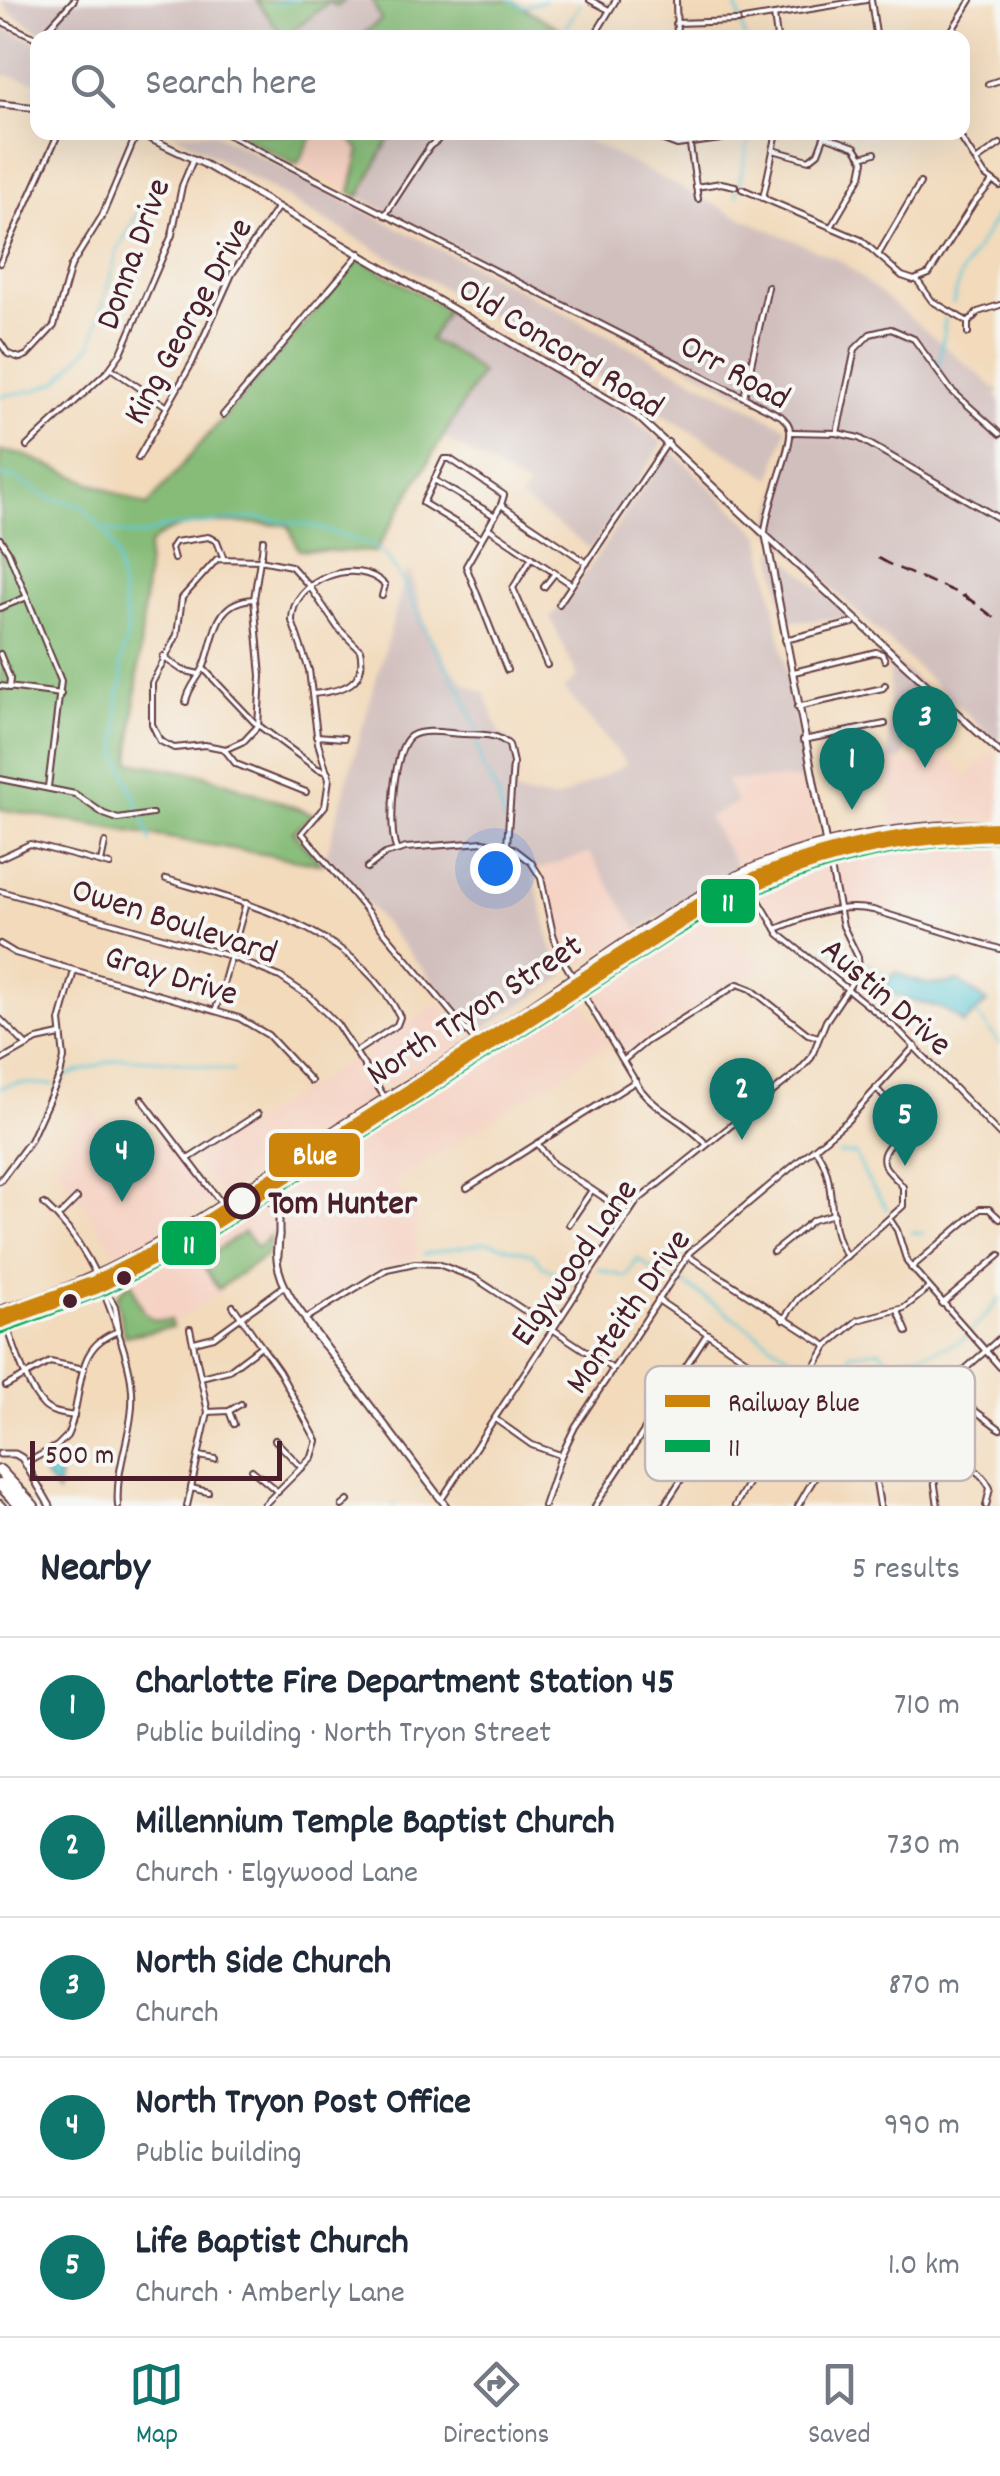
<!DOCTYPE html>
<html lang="en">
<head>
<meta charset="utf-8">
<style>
	:root { --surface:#fff; --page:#f6f6f7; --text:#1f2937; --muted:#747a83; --line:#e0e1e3; --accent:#0f766e }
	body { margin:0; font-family:Dekko,sans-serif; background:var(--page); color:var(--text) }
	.scale { position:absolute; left:30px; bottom:25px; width:252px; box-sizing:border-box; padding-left:10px; border:5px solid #4a1f2b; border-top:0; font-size:28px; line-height:35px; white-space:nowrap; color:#4a1f2b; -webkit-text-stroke:8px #f6f6f2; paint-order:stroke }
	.you { position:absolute; left:495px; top:868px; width:35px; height:35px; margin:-25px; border:8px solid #fff; border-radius:50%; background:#1a73e8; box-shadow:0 0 0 15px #1a73e833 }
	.badge { display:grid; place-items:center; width:65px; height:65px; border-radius:50%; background:var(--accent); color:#fff; font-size:32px; font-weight:700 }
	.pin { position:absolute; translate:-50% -82px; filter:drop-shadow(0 2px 5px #0008) }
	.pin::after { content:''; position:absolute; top:52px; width:35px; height:30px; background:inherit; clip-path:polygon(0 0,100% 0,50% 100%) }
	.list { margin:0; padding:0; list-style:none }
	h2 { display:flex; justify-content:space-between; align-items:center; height:130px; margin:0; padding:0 40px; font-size:42px }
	h2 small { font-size:32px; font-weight:400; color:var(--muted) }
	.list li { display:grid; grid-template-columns:65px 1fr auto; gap:30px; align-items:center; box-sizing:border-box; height:140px; padding:0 40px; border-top:2px solid var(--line) }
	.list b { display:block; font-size:38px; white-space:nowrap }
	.list p { margin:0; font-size:32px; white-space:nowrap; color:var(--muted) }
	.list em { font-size:32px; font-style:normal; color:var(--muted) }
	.icon { flex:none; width:55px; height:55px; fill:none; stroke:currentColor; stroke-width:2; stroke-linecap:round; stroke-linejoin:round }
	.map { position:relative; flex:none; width:1000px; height:1506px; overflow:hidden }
	.search { position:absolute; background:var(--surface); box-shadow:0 10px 40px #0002; left:30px; right:30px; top:30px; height:110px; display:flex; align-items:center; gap:25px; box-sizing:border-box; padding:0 35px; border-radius:20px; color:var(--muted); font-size:38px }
	.sheet { height:830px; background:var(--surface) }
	nav { display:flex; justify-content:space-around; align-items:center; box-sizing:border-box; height:140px; border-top:2px solid var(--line); background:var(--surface); font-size:28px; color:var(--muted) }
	nav a { display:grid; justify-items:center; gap:5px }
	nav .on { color:var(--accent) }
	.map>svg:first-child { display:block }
	.built { fill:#f5d2c3 }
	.industrial { fill:#d1bfbd }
	.forest { fill:#86bc78; stroke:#686e52; stroke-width:2.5 }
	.water { fill:#5cc8d5; stroke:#537480; stroke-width:2.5 }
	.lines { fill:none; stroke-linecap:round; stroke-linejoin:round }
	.stream { stroke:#5cc8d5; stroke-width:2.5 }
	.minor-casing { stroke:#633b41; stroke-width:8 }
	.tertiary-casing { stroke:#633b41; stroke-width:9 }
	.primary-casing { stroke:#633b41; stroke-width:11 }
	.motorway-casing { stroke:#633b41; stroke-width:14 }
	.minor { stroke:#fff; stroke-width:4 }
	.tertiary { stroke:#fff; stroke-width:5 }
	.primary { stroke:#fff; stroke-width:8 }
	.motorway { stroke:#fff; stroke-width:10 }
	.rail { stroke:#4a1f2b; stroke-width:2.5; stroke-dasharray:15 8; stroke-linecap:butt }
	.bus-1-casing { stroke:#f6f6f2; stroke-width:22 }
	.bus-1 { stroke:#00a651; stroke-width:15 }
	.rail-1-casing { stroke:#f6f6f2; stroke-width:25 }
	.rail-1 { stroke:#cc840b; stroke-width:18 }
	.stop-dot { fill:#f6f6f2; stroke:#4a1f2b; stroke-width:5 }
	.bus-dot { fill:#4a1f2b; stroke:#f6f6f2; stroke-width:4 }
	.labels { text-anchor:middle; stroke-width:8; stroke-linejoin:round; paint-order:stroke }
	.street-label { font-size:35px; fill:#4a1f2b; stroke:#f6f6f2 }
	.stop-label { font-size:35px; font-weight:bold; fill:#4a1f2b; stroke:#f6f6f2; text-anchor:start }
	.key { fill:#f6f6f2; stroke:#c2b6b6; stroke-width:2.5 }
	.key-label { font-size:28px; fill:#4a1f2b }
	.line-badge { stroke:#f6f6f2; stroke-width:4 }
	.badge-label { font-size:28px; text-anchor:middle; font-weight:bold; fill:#fff }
</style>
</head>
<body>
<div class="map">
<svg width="1000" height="1506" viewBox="0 0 1000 1506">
	<rect width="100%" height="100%" fill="#f6f6f2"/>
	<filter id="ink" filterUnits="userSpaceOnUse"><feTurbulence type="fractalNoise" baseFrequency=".01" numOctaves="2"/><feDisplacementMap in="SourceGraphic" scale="20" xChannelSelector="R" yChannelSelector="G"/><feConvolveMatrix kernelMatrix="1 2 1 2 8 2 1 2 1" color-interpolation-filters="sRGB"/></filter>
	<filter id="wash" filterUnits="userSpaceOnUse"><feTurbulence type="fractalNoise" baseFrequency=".0048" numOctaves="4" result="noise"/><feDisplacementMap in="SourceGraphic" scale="40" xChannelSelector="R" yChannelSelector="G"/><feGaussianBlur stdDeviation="2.25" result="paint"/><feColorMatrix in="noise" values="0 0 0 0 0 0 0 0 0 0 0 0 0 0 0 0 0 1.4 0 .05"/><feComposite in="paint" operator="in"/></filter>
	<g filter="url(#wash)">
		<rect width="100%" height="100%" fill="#f2dabb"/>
		<g class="built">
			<polygon points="314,133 345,133 360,150 350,192 297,165"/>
			<polygon points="936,744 967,776 990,752 1000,762 1000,819 944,819 892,825 888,761 914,763 926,745 931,749"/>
			<polygon points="807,779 818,835 816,840 739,871 708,817 737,803 724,780"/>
			<polygon points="1000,843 1000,869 994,869 994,905 1000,906 1000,920 902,890 895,912 873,905 832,905 777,925 759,893 761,888 796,874 861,855 930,845"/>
			<polygon points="589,853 638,930 582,963 574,961 559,939 542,868"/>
			<polygon points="704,917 764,964 625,1052 593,995 595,988"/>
			<polygon points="577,999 582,1001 610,1044 391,1184 416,1205 417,1258 375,1269 306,1312 289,1285 285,1272 283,1254 287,1188 449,1080"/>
			<polygon points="439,1003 469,1039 388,1088 364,1051"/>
			<polygon points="354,1057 376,1091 374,1098 221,1197 193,1160"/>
			<polygon points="88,1103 126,1159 164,1135 209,1195 210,1202 173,1228 119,1258 57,1167"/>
			<polygon points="267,1203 273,1204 276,1217 271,1235 257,1248 244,1233 201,1261 221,1293 171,1324 170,1320 159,1322 149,1318 138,1303 131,1281"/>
		</g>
		<g class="industrial">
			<polygon points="0,0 256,0 282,37 49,37 11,13"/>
			<polygon points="345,0 372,0 382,20 359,37 284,38 330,2 337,7"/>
			<polygon points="0,26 37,43 37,82 0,74"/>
			<polygon points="174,133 213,133 787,427 772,478"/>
			<polygon points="392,133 572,133 733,214 841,261 1000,392 995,396 1000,400 1000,745 768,529 793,439 793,424 790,418 359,197"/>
			<polygon points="447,310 621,410 663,443 591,549 521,499 527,487 443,437 481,373 430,340"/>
			<polygon points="668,450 671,450 761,535 807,779 725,780 737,803 708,817 739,871 638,930 589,853 533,871 551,946 564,972 563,978 477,1033 326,855 407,571 410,572 428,632 447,662 464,683 485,693 499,732 514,745 517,755 515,794 555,800 627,764 564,689 578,677 550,617 569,598"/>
			<polygon points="777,549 851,618 786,621 773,551"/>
			<polygon points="890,656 944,706 909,744 901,761 888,761"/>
		</g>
		<g class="forest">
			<polygon points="256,0 345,0 337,7 329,2 284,38"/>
			<polygon points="372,0 511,0 558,28 552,38 359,37 381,20"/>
			<polygon points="235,133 314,133 297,165"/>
			<polygon points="345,133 392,133 359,197 350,192 360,150"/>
			<path d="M360 259 447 310 430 340 460 356 481 373 375 552 299 550 288 525C250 525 173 512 149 546L130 762 205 775 313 814 293 832 321 864 0 809V451L24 455 147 506Z"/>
			<polygon points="244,1232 257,1248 271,1235 267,1255 218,1289 201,1261"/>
			<path d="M131 1281C139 1301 142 1325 170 1320L172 1327 124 1336 116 1296Z"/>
		</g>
		<g class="water">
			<path d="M897 972C915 985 939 987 959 981L987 1002 963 1024C945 1001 914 1006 888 991L887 980Z"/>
			<polygon points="54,1459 61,1465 57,1493 40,1469 49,1466"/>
		</g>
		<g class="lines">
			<g class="stream">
				<polyline points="510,0 524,7 545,0"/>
				<polyline points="735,0 745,38"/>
				<polyline points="275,4 298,0"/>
				<polyline points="557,32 564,30 580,4"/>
				<polyline points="736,196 751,132"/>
				<polyline points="953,303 961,274 994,220 1000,201"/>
				<polyline points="939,366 945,319"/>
				<polyline points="0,396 36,390 58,381 92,344 118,249 143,204"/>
				<polyline points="0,475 17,479 49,498 82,506 108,535 116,554 128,632 120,667 123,679 118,697 118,754 141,813"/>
				<polyline points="104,530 139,536 163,528 255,518 309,525 374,546 387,557 404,583 424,627 455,682 462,690 477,731"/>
				<polyline points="477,742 482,765 498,795 504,822"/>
				<polyline points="143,818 151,842"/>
				<polyline points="814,951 850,951"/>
				<polyline points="865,961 889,977"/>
				<polyline points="976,1013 1000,1044"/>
				<polyline points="61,1085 65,1076 121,1058 172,1061 233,1071"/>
				<polyline points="0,1088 18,1083 53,1085"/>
				<polyline points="839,1154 855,1154 867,1179 887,1209"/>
				<polyline points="911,1232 923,1234"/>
				<polyline points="424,1254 487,1242 533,1254 543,1266 560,1275 578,1277"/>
				<polyline points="598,1269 626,1277 638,1259 666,1279"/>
				<polyline points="678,1279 791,1357 809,1364"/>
				<polyline points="971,1331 1000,1299"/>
				<path d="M820 1366 838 1369 850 1362V1354L880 1350 887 1360C908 1358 949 1349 966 1337"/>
				<polyline points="393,1506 394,1505"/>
			</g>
		</g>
	</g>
	<g filter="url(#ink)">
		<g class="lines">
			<defs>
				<g id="minor">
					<polyline points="590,0 609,10"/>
					<polyline points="676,0 677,38"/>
					<polyline points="871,0 876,34"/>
					<polyline points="774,15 777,38"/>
					<polyline points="743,20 866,0"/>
					<polyline points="0,21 38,39"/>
					<polyline points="676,23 738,21"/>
					<polyline points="39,38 74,0"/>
					<polyline points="593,38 616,0"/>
					<polyline points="947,38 971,0"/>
					<polyline points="988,84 1000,80"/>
					<path d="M223 132 781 416C786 421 789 423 790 430 793 447 766 505 765 533"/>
					<polyline points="642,132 677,145 721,139"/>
					<polyline points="688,132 698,199"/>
					<polyline points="957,132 985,175 1000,186"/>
					<polyline points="825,136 855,147 864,161 861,176 831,227"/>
					<polyline points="773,150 809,160 818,153 826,132"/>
					<polyline points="862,157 875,153"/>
					<polyline points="976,161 1000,144"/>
					<polyline points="696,187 721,183 735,186"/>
					<polyline points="742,189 861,240 902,276 914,280 929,274 973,204 992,182"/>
					<polyline points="763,198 777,132"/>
					<polyline points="385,215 430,146 437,141"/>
					<polyline points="878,255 920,183"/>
					<polyline points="0,263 59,132"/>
					<polyline points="917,280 932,301 968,322"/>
					<polyline points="970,321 978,312 1000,305"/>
					<polyline points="968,322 968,333"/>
					<polyline points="0,342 8,354 20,358 27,355 54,326 71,266 102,216 137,133"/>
					<polyline points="112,369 166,406"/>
					<polyline points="744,397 768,287"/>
					<polyline points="223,415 360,253"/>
					<polyline points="792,432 837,433 859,438 1000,519"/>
					<polyline points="837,433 855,349 870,334 891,329 914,339 951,390 1000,434"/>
					<polyline points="27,446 108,371 121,353 172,235 182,186 193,160"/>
					<polyline points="138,458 192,363 232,274 278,207"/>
					<polyline points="434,480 495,516"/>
					<polyline points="501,505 587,563"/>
					<polyline points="488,528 571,584"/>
					<polyline points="481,538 423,503 444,459 450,459 504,495 501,505 466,566 507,670"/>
					<polyline points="0,539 8,551 61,681 48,787"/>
					<path d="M263 540 262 552 260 560 257 579 254 599 261 676 258 726 244 741 226 749 205 745 174 748 160 741 152 724V683L177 635 182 598 217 559 260 560 291 566 310 587 338 628 360 650C368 685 341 691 313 694"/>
					<polyline points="532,557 513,588 547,665"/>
					<polyline points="174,559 171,548 175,542 208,537 217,541 223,557"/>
					<polyline points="544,587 555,573"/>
					<path d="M382 596 385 585C357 555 291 580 292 621L309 670 318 743 329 779 325 806 302 833 475 1041"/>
					<polyline points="559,604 668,442"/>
					<polyline points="0,608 27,597"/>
					<polyline points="785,640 853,623"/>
					<polyline points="0,654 10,679 9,688"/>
					<polyline points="163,657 182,670 199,674"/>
					<polyline points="205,670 254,722 316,768 328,773"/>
					<polyline points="794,672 876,652 882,654 885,660"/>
					<polyline points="0,686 61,694"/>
					<path d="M186 702C188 687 200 677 204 666 216 636 213 601 254 599"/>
					<polyline points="797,707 883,688 885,685"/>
					<polyline points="316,736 344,738"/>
					<polyline points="803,740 885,724"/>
					<polyline points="224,749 236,764 306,792"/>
					<polyline points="0,779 75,794 104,814 118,819 152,814"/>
					<path d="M396 848C388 830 393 747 411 736 425 728 450 734 465 734 481 735 497 733 509 745L513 763 507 845"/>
					<polyline points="0,858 30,844 110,865"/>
					<polyline points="101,862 105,843"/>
					<path d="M367 868 385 854 406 848 483 842 513 848 531 862 541 878 553 934 561 957 640 1089C658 1112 687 1122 706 1144"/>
					<path d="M166 879C251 905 356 929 400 1017L397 1025 357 1051"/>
					<polyline points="751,887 779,934 897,1029 1000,1135"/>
					<polyline points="0,891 226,955 280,977 310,997 337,1024 393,1110"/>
					<path d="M776 929C808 916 838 903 873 910L1000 949"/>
					<polyline points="0,944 15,953 239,1018 268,1035 311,1081"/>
					<polyline points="216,1009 246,903"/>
					<polyline points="0,1019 27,1046"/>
					<polyline points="624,1060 647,1041 738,984 751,989 808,1034 819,1037"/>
					<polyline points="0,1061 37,1040 60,1035"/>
					<polyline points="142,1099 222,1204"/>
					<polyline points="537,1143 553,1164 603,1197"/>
					<path d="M815 1149C840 1179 823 1226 847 1256"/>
					<polyline points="188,1159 258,1114"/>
					<polyline points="0,1181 30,1141 60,1075 64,1058 60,1021 74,971"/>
					<polyline points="467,1188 636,1081"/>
					<polyline points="604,1198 628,1214"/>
					<path d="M44 1204C82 1238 99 1276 115 1323 124 1349 134 1377 132 1406 130 1440 115 1471 118 1506"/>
					<polyline points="58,1217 77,1198"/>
					<polyline points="891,1221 897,1230 907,1262 1000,1367"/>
					<polyline points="569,1224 592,1190"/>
					<polyline points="773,1252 813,1220 834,1214"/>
					<polyline points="688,1256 827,1346"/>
					<polyline points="911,1268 980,1209 989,1209 1000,1219"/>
					<polyline points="105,1289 115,1306 119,1331"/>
					<polyline points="658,1300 758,1368 856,1410 867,1427 880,1506"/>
					<polyline points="942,1304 1000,1255"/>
					<polyline points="233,1306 279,1371 317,1441 312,1457 263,1506"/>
					<polyline points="898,1311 907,1332"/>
					<polyline points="305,1319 387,1269 415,1263 438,1264 475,1278 613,1369"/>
					<path d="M783 1320 798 1299 903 1206V1187C898 1180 889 1173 885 1166 876 1148 903 1139 903 1119L876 1088"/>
					<path d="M7 1326C15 1348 27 1389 44 1406 51 1413 64 1414 74 1416"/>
					<polyline points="194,1342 214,1337 283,1287"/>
					<polyline points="201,1377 229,1370 261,1346"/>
					<polyline points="929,1377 1000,1429"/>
					<polyline points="6,1386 50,1362 84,1369"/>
					<polyline points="229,1411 234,1424"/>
					<polyline points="208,1412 229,1411 241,1404"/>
					<polyline points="495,1419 532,1445 560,1455"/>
					<polyline points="275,1440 302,1468"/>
					<path d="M932 1454C953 1452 980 1468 990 1488L986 1506"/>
					<polyline points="199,1456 215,1459"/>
					<path d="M26 1463 57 1446 67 1436C86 1395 70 1347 119 1331"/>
					<polyline points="252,1470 278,1492"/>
					<polyline points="191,1488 208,1492"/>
					<polyline points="441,1500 637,1201 799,1071 811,1058 826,1021 859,972 858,957 843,926 829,859"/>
					<polyline points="0,1503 3,1506"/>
					<polyline points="187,1506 208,1412 190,1329"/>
					<polyline points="342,1506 348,1501"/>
					<polyline points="544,1506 561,1456 575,1427 690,1252 847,1121 915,1046"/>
					<polyline points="595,1506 707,1334"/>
					<polyline points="664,1506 755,1366"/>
					<polyline points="735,1506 827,1346 858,1320 904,1308 929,1288"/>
					<path d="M798 1506C817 1474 829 1444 869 1437"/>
					<path d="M938 1506 926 1424C929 1395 979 1358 1000 1338"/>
				</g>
				<g id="tertiary">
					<polyline points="0,104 38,108"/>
					<polyline points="136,132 204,164 637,416 1000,753"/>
					<polyline points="766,536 829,859"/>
					<polyline points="268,1174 279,1196 279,1235"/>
					<path d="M278 1256 279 1235C270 1266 287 1294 305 1318"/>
					<polyline points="330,1352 310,1329 305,1319 446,1506"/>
					<polyline points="0,1454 15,1454 22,1458 50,1506"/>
				</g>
				<g id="primary">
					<polyline points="263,1200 280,1202"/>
					<path d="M0 1310C126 1276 231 1198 338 1128 400 1088 464 1052 524 1011 606 956 710 876 805 849 869 831 934 823 1000 825"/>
					<path d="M0 1327 104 1288 185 1246C313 1169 435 1082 561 1003 611 972 658 938 709 909 798 858 898 838 1000 836"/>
				</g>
				<g id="motorway">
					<polyline points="0,1471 33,1506"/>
					<polyline points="0,1485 21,1506"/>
				</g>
			</defs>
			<use href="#minor" class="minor-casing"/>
			<use href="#tertiary" class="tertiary-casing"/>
			<use href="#primary" class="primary-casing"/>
			<use href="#motorway" class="motorway-casing"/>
			<use href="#minor" class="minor"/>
			<use href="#tertiary" class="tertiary"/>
			<use href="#primary" class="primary"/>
			<use href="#motorway" class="motorway"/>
			<g class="rail">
				<path d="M878 558C909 576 945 584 975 603"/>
				<polyline points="964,595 1000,622"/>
			</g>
			<defs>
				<path id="bus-1" d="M0 1327 104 1288 185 1246 671 932C777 867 877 841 1000 836"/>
			</defs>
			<use href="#bus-1" class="bus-1-casing"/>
			<use href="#bus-1" class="bus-1"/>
			<defs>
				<path id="rail-1" d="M0 1319 95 1285 178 1243 691 912C792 857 885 834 1000 831"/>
			</defs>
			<use href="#rail-1" class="rail-1-casing"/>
			<use href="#rail-1" class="rail-1"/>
		</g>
	</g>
	<circle class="stop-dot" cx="242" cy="1201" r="16"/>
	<g class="bus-dot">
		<circle cx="124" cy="1278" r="9"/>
		<circle cx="70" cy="1301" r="9"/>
	</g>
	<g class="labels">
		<g class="street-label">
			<text transform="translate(131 253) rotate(-70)" y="12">Donna Drive</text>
			<text transform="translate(186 320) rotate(-61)" y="12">King George Drive</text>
			<text transform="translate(562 346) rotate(32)" y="12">Old Concord Road</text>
			<text transform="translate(736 370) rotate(29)" y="12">Orr Road</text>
			<text transform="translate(175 919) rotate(18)" y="12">Owen Boulevard</text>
			<text transform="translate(172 973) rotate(17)" y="12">Gray Drive</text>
			<text transform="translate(888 995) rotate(41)" y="12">Austin Drive</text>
			<text transform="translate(473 1008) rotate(-33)" y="12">North Tryon Street</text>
			<text transform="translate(572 1261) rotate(-55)" y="12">Elgywood Lane</text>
			<text transform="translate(626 1310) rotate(-55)" y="12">Monteith Drive</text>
		</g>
		<g class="stop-label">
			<text x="268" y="1213">Tom Hunter</text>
		</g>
	</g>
	<rect x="645" y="1366" width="330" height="115" rx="15" class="key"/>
	<rect x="665" y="1395" width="45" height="12" fill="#cc840b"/>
	<rect x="665" y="1440" width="45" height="12" fill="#00a651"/>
	<g class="key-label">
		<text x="728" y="1411">Railway Blue</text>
		<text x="728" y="1456">11</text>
	</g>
	<g class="line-badge">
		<rect x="699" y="877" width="58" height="48" rx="10" fill="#00a651"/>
		<rect x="267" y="1131" width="95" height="48" rx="10" fill="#cc840b"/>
		<rect x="160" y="1219" width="58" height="48" rx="10" fill="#00a651"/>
	</g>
	<g class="badge-label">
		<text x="728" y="911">11</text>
		<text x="315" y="1164">Blue</text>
		<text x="189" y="1253">11</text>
	</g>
</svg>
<div class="scale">500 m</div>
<div class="you"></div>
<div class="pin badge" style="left:852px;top:810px">1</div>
<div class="pin badge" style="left:742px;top:1140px">2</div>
<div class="pin badge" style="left:925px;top:768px">3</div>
<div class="pin badge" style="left:122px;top:1202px">4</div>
<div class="pin badge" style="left:905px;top:1166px">5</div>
<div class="search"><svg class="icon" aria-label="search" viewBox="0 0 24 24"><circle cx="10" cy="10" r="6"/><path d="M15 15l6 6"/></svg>Search here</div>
</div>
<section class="sheet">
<h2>Nearby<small>5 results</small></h2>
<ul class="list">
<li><span class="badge">1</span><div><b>Charlotte Fire Department Station 45</b><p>Public building · North Tryon Street</p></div><em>710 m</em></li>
<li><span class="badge">2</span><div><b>Millennium Temple Baptist Church</b><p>Church · Elgywood Lane</p></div><em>730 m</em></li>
<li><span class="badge">3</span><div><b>North Side Church</b><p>Church</p></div><em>870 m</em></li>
<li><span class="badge">4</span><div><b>North Tryon Post Office</b><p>Public building</p></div><em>990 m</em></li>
<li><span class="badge">5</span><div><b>Life Baptist Church</b><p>Church · Amberly Lane</p></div><em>1.0 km</em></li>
</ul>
</section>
<nav>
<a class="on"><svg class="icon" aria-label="map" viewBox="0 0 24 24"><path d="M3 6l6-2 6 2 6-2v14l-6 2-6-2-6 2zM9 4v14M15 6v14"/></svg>Map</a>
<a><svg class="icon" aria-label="directions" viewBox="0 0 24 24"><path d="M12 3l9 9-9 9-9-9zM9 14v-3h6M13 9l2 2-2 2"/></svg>Directions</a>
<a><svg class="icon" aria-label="saved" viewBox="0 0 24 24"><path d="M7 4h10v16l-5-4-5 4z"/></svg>Saved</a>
</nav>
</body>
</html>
